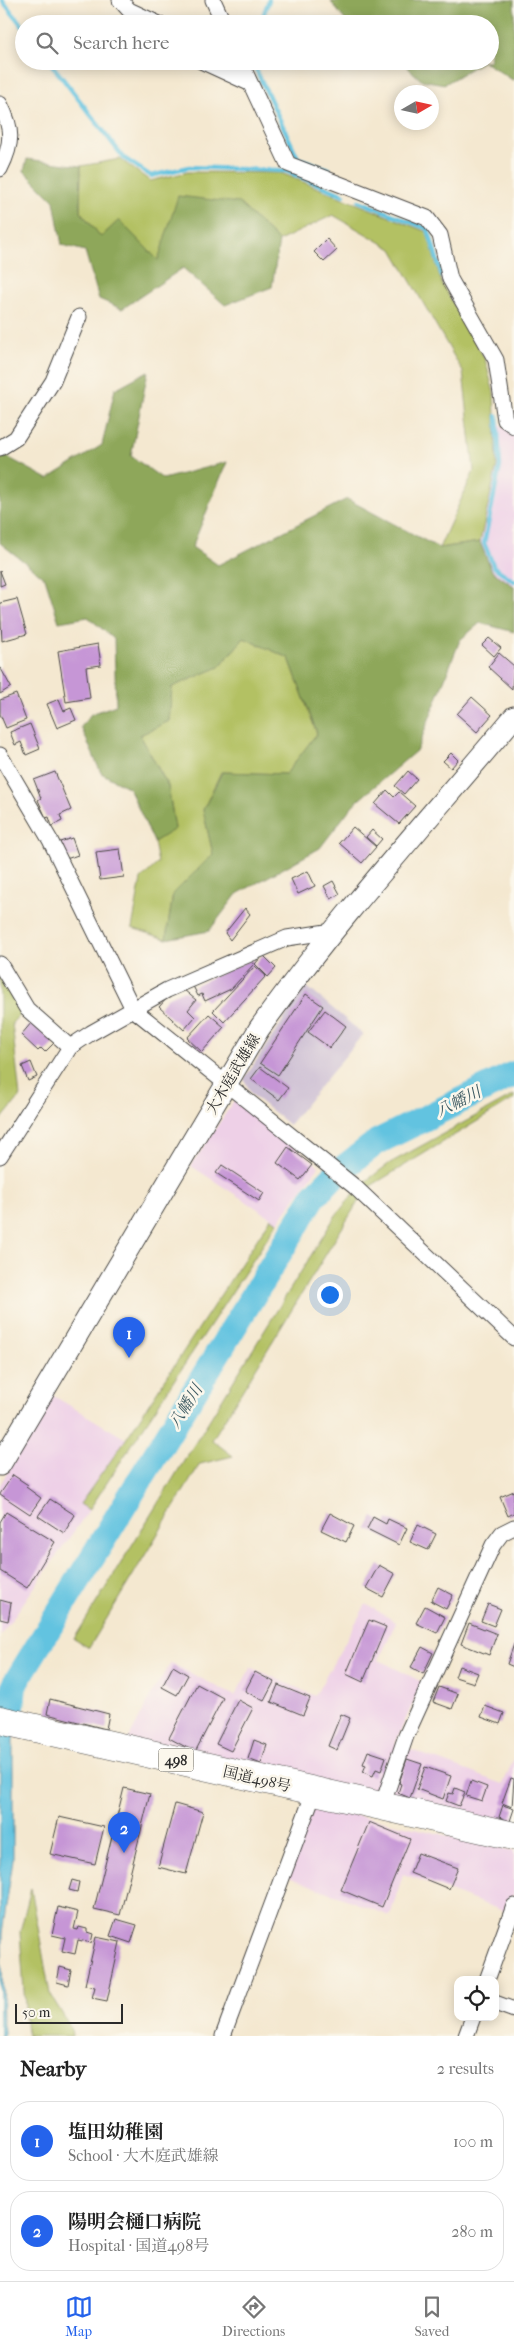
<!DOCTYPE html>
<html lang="en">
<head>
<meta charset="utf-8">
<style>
	:root { --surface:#fff; --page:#f6f6f6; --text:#222; --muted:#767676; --line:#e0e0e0; --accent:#2563eb }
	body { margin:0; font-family:"IM FELL French Canon","Noto Serif JP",serif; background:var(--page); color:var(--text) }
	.controls { position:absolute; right:15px; bottom:15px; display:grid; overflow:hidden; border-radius:10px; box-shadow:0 2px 12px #0003 }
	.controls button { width:45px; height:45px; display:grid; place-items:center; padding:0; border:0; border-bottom:1px solid var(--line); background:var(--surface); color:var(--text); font:25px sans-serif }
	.compass { position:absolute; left:394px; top:85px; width:45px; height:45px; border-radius:50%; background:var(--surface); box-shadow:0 2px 12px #0003; rotate:81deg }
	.scale { position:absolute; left:15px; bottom:12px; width:108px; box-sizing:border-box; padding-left:5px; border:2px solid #2b2b2b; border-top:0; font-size:14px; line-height:18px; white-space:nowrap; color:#2b2b2b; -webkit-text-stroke:4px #fbf7ec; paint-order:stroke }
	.you { position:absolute; left:329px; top:1294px; width:18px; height:18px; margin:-12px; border:4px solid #fff; border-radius:50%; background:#1a73e8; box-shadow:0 0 0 8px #1a73e833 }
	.badge { display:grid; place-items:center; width:32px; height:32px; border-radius:50%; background:var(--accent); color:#fff; font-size:16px; font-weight:700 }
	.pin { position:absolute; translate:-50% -41px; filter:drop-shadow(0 1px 2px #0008) }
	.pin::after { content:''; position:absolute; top:26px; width:18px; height:15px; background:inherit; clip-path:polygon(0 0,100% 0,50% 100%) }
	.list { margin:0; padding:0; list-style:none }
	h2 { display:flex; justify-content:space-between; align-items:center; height:65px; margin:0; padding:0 20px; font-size:21px }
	h2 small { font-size:16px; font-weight:400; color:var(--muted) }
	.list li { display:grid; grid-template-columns:32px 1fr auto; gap:15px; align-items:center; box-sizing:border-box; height:80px; margin:0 10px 10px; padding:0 10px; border:1px solid var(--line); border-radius:20px }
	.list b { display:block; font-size:19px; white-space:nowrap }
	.list p { margin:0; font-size:16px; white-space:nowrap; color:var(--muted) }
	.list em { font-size:16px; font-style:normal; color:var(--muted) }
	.icon { flex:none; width:28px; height:28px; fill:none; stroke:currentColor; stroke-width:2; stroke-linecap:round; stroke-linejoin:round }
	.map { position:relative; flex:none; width:514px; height:2036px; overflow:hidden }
	.search { position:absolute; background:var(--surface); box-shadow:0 2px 12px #0003; left:15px; right:15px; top:15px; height:55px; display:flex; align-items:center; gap:12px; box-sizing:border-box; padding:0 18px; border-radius:28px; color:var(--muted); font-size:19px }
	.sheet { height:245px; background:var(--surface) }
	nav { display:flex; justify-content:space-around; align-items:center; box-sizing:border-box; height:70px; border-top:1px solid var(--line); background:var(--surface); font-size:14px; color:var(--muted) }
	nav a { display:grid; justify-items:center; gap:2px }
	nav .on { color:var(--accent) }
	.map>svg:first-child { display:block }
	.built { fill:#eed0e7 }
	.industrial { fill:#ccbed3 }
	.green { fill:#b3c164; stroke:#6f7648 }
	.forest { fill:#8ea75a; stroke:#5c6942 }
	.water { fill:#62c3e0; stroke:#467786 }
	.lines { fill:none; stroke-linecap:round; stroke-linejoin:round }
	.stream { stroke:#62c3e0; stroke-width:4.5 }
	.river { stroke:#62c3e0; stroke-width:26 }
	.building { fill:#c696d6 }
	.street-casing { stroke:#494744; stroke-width:17 }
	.secondary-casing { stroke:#494744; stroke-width:23 }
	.highway-casing { stroke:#494744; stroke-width:29 }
	.street { stroke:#fff; stroke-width:15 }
	.secondary { stroke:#fff; stroke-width:21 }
	.highway { stroke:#fff; stroke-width:28 }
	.labels { text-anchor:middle; stroke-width:5; stroke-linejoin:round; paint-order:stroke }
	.shield { fill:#fbf7ec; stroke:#696865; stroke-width:1 }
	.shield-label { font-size:14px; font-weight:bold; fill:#2b2b2b }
	.street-label { font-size:15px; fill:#2b2b2b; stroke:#fbf7ec }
	.water-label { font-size:16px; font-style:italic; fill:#3c5961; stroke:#fbf7ec }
</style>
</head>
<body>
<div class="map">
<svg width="514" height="2036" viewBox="0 0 514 2036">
	<rect width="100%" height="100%" fill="#fbf7ec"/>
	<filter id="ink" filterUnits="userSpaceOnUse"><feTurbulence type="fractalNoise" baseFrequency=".02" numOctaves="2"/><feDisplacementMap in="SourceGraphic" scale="10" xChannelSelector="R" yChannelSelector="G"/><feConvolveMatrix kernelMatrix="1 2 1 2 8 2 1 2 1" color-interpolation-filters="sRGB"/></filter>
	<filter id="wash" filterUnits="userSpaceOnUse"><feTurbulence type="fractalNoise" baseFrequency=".0096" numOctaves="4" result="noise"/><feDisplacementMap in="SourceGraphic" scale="20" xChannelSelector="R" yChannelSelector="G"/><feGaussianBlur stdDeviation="1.12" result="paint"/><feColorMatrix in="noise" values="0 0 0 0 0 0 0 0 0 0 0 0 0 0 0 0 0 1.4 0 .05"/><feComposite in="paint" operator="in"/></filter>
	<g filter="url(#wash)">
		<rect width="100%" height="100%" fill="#f4e8d0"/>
		<g class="built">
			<polygon points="495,421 514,433 514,586 492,571 480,542 497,465"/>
			<polygon points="235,1099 319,1166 278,1222 191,1166"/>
			<polygon points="52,1395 126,1439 80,1504 89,1510 0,1636 0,1485"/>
			<polygon points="366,1604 396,1622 379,1660 422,1682 395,1744 503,1784 514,1758 514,1827 128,1740 155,1688 171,1663 235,1696 251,1667 315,1696"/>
			<polygon points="314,1805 514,1851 514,1892 506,1912 403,1874 390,1916 286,1876"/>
		</g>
		<polygon class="industrial" points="306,986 363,1034 289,1125 251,1094 244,1079"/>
		<g class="green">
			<polygon points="120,159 150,181 188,172 281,173 427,232 442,284 485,359 494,393 497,465 480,542 439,548 474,471 463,372 392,249 333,215 279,241 239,203 158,260 119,221 101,237 80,211 81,166"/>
			<polygon points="244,638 289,658 317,734 286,774 221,772 203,810 213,854 173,894 166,939 132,928 141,879 158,863 154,842 175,828 168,786 140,735 169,721 172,687 219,667"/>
			<polygon points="0,976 21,1013 12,1023 20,1097 0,1121"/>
			<polygon points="514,1095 514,1099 369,1187 358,1202 212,1440 233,1456 200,1464 89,1648 74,1639 336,1215 362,1184 390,1163"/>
			<polygon points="271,1218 278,1222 89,1510 80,1504 126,1439"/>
			<polygon points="31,1888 50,1994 71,2028 72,2036 27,2036 20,1932"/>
		</g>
		<g class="forest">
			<polygon points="346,0 514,0 514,81 483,61 490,61 490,24 348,24 331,2"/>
			<polygon points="401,61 483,61 445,84 421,80"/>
			<polygon points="27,159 81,166 80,211 101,237 119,220 158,260 178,196 239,203 279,241 272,287 225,305 183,268 122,309 99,299 85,251 62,245 54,201 24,171"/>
			<polygon points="148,371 131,456 163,479 227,462 192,547 218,565 347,499 439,548 480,542 492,571 514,586 514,632 480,623 460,640 417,750 353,805 320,848 237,894 209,931 166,939 173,894 213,854 203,810 222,772 286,774 317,733 289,658 244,638 219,667 172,687 169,721 140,735 168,786 175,829 154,842 129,788 101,773 81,727 91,714 116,705 114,639 88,617 59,622 45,578 0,543 0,453 48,479 102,445 115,389"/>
		</g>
		<polygon class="water" points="12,1681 25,1687 13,1740 13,1860 2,1934 3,2036 0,2036 0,1721"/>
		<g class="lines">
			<g class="stream">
				<polyline points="2,0 24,28"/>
				<polyline points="260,24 269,0"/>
				<polyline points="49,61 124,158 151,176 189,167 286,171 344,195"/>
				<polyline points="252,61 298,158 329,169"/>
				<polyline points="359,201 428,229 442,276"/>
				<polyline points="497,416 500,466 484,543 494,567 514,581"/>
			</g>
			<polyline class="river" points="11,1717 14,1685 315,1195 338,1172 377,1142 514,1074"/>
		</g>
		<g id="blocks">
			<g class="building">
				<polygon points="327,239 337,250 324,262 314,252"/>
				<polygon points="0,571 5,584 0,586"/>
				<polygon points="17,599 27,634 2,641 0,603"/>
				<polygon points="489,638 501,648 494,656 482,645"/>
				<polygon points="98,644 101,665 86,667 90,698 66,702 58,651"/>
				<polygon points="499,653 514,666 512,689 488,667"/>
				<polygon points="0,667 11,687 0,694"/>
				<polygon points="16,694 26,720 6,728 0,714 0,700"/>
				<polygon points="472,697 492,715 477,732 457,714"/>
				<polygon points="59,699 64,711 71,708 76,720 57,728 47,704"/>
				<polygon points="30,724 40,749 26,755 21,742 15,745 10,732"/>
				<polygon points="451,753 458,760 451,768 443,761"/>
				<polygon points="408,771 417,779 404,794 395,786"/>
				<polygon points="55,772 71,810 60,815 62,821 52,826 49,817 46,818 38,800 41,798 34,780"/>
				<polygon points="387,790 394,797 399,792 415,806 399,824 375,804"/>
				<polygon points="353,827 376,847 362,863 339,843"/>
				<polygon points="372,830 382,839 376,846 366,837"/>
				<polygon points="72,838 78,855 66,859 60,842"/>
				<polygon points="120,849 124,877 100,880 96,852"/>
				<polygon points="308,871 315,886 298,894 291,879"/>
				<polygon points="333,881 340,894 331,899 324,886"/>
				<polygon points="245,908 250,914 230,940 225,933"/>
				<polygon points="263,955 276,968 268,977 255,964"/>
				<polygon points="252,959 254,964 231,989 205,1001 202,994 198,996 193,986"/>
				<polygon points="255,966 266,976 224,1022 213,1011"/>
				<polygon points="184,990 196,1000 188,1010 195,1017 184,1030 159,1007 168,997"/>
				<polygon points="306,994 323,1006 278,1075 260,1063"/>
				<polygon points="325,1010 346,1026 330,1048 308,1032"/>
				<polygon points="209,1014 224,1027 202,1052 187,1038"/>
				<polygon points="32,1022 54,1043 45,1052 41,1048 38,1051 21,1035"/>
				<polygon points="31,1062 37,1077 28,1081 22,1066"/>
				<polygon points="260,1067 288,1088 279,1100 251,1079"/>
				<polygon points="288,1147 312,1165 300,1180 277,1163"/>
				<polygon points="222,1165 264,1193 259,1201 216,1173"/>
				<polygon points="13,1475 28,1485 26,1487 41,1498 30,1514 0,1494"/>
				<polygon points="514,1491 514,1513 508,1516 500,1497"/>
				<polygon points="50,1499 75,1515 64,1533 38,1516"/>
				<polygon points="6,1512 55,1542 27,1588 0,1571 0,1522"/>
				<polygon points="330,1513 354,1526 346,1542 321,1530"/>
				<polygon points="373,1517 386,1524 388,1519 407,1528 399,1545 367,1529"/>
				<polygon points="418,1525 436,1534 428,1550 410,1542"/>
				<polygon points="379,1565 395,1574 383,1597 366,1588"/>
				<polygon points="438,1587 453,1595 446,1609 431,1601"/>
				<polygon points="0,1600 11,1603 8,1621 0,1619"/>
				<polygon points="488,1604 501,1609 494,1626 481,1621"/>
				<polygon points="425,1606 445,1617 437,1633 416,1623"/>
				<polygon points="369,1620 386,1627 363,1682 346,1674"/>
				<polygon points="469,1623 497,1634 489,1655 461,1644"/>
				<polygon points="514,1644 514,1667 507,1664"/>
				<polygon points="422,1647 433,1653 423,1674 411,1667"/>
				<polygon points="173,1666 188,1675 177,1695 162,1687"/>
				<polygon points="459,1666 478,1673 474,1683 455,1677"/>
				<polygon points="255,1672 274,1682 264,1701 245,1691"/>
				<polygon points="197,1684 223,1698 195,1752 169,1738"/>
				<polygon points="278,1685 310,1698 303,1715 271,1702"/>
				<polygon points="439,1687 458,1694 452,1709 433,1702"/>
				<polygon points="50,1699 109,1714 106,1729 47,1714"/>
				<polygon points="238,1700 253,1708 231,1751 216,1744"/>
				<polygon points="485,1706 504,1713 500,1724 481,1717"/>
				<polygon points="341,1714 350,1718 337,1750 328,1746"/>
				<polygon points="254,1740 267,1745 261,1764 248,1759"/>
				<polygon points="368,1751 386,1757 381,1771 376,1769 373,1776 363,1772 366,1765 363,1764"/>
				<polygon points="407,1759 422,1764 410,1798 398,1793 401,1784 399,1783"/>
				<polygon points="425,1767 451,1776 443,1799 417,1789"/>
				<polygon points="511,1778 514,1779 512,1807 502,1803"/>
				<polygon points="471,1781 487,1787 482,1801 466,1796"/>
				<polygon points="124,1788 150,1794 120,1915 94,1909"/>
				<polygon points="455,1788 465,1792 459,1806 446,1801 449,1793 453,1794"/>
				<polygon points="175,1804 203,1812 186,1874 158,1867"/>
				<polygon points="503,1805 514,1809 510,1821 499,1817"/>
				<polygon points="59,1817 104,1827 95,1864 50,1854"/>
				<polygon points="369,1822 410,1839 382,1907 341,1890"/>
				<polygon points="418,1853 458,1868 449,1889 410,1873"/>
				<polygon points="72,1880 79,1882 77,1892 69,1890"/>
				<polygon points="58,1907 78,1912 74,1929 78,1930 79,1927 87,1929 87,1932 93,1934 91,1943 78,1940 75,1954 62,1951 65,1938 52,1935"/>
				<polygon points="116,1919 137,1925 131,1943 110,1936"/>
				<polygon points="96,1937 120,1942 107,2001 92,1998 95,1987 85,1985"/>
				<polygon points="60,1967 71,1970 68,1985 57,1982"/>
			</g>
		</g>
	</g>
	<g filter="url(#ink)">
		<use href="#blocks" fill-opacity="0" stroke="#494744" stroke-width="1"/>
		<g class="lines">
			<defs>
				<g id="street">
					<polyline points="120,0 129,10 159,24"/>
					<polyline points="213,0 224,24"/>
					<polyline points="201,61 249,83"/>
					<polyline points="240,61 288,164 427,218 440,235 450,279 496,360 505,420 514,426"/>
					<path d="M0 104C13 129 13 143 0 169"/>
					<polyline points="0,448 16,438 53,381 79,317"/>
					<polyline points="0,755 50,840 133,1009 355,1187 514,1338"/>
					<polyline points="0,964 27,1009 70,1047"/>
					<polyline points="0,1156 70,1047 91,1033 167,990 287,938 333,931"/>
					<polyline points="382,1806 406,1736 493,1545 502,1533 514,1527"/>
					<polyline points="487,1980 514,1906"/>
					<polyline points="495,2003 514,2010"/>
					<polyline points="223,2036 314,1792"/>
					<polyline points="466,2036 473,2017"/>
				</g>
				<path id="secondary" d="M0 1465 259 1029C337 919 428 820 514 717"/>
				<polyline id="highway" points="0,1720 514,1836"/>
			</defs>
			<use href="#street" class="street-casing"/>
			<use href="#secondary" class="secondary-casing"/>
			<use href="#highway" class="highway-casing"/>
			<use href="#street" class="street"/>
			<use href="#secondary" class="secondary"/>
			<use href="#highway" class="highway"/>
		</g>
	</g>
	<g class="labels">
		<rect class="shield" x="158.5" y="1748.5" width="35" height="23" rx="4"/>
		<g class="shield-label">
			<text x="176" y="1765">498</text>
		</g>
		<g class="street-label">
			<text transform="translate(233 1074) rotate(-59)" y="5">大木庭武雄線</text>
			<text transform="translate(257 1779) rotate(13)" y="5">国道498号</text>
		</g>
		<g class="water-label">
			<text transform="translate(458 1101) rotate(-27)" y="6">八幡川</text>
			<text transform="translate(185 1406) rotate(-58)" y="6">八幡川</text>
		</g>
	</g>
</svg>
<div class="controls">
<button><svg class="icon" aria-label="locate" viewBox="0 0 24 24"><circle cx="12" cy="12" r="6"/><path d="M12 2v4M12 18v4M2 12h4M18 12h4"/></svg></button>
</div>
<svg class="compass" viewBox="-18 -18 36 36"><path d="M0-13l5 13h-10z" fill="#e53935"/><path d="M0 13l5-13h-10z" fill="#767676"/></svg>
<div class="scale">50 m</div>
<div class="you"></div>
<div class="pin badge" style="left:129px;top:1358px">1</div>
<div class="pin badge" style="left:124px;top:1853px">2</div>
<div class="search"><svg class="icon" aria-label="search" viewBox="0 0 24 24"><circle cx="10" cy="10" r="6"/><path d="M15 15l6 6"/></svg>Search here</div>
</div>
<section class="sheet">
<h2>Nearby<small>2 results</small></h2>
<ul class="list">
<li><span class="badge">1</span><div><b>塩田幼稚園</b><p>School · 大木庭武雄線</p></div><em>100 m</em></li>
<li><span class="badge">2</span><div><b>陽明会樋口病院</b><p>Hospital · 国道498号</p></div><em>280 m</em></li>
</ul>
</section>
<nav>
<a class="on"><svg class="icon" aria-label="map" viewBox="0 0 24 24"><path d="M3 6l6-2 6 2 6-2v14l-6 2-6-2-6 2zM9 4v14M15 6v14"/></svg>Map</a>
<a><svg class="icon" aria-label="directions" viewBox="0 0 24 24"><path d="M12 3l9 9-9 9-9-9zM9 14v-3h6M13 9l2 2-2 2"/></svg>Directions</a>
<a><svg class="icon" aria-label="saved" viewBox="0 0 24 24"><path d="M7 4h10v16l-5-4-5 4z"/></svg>Saved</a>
</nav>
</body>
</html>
